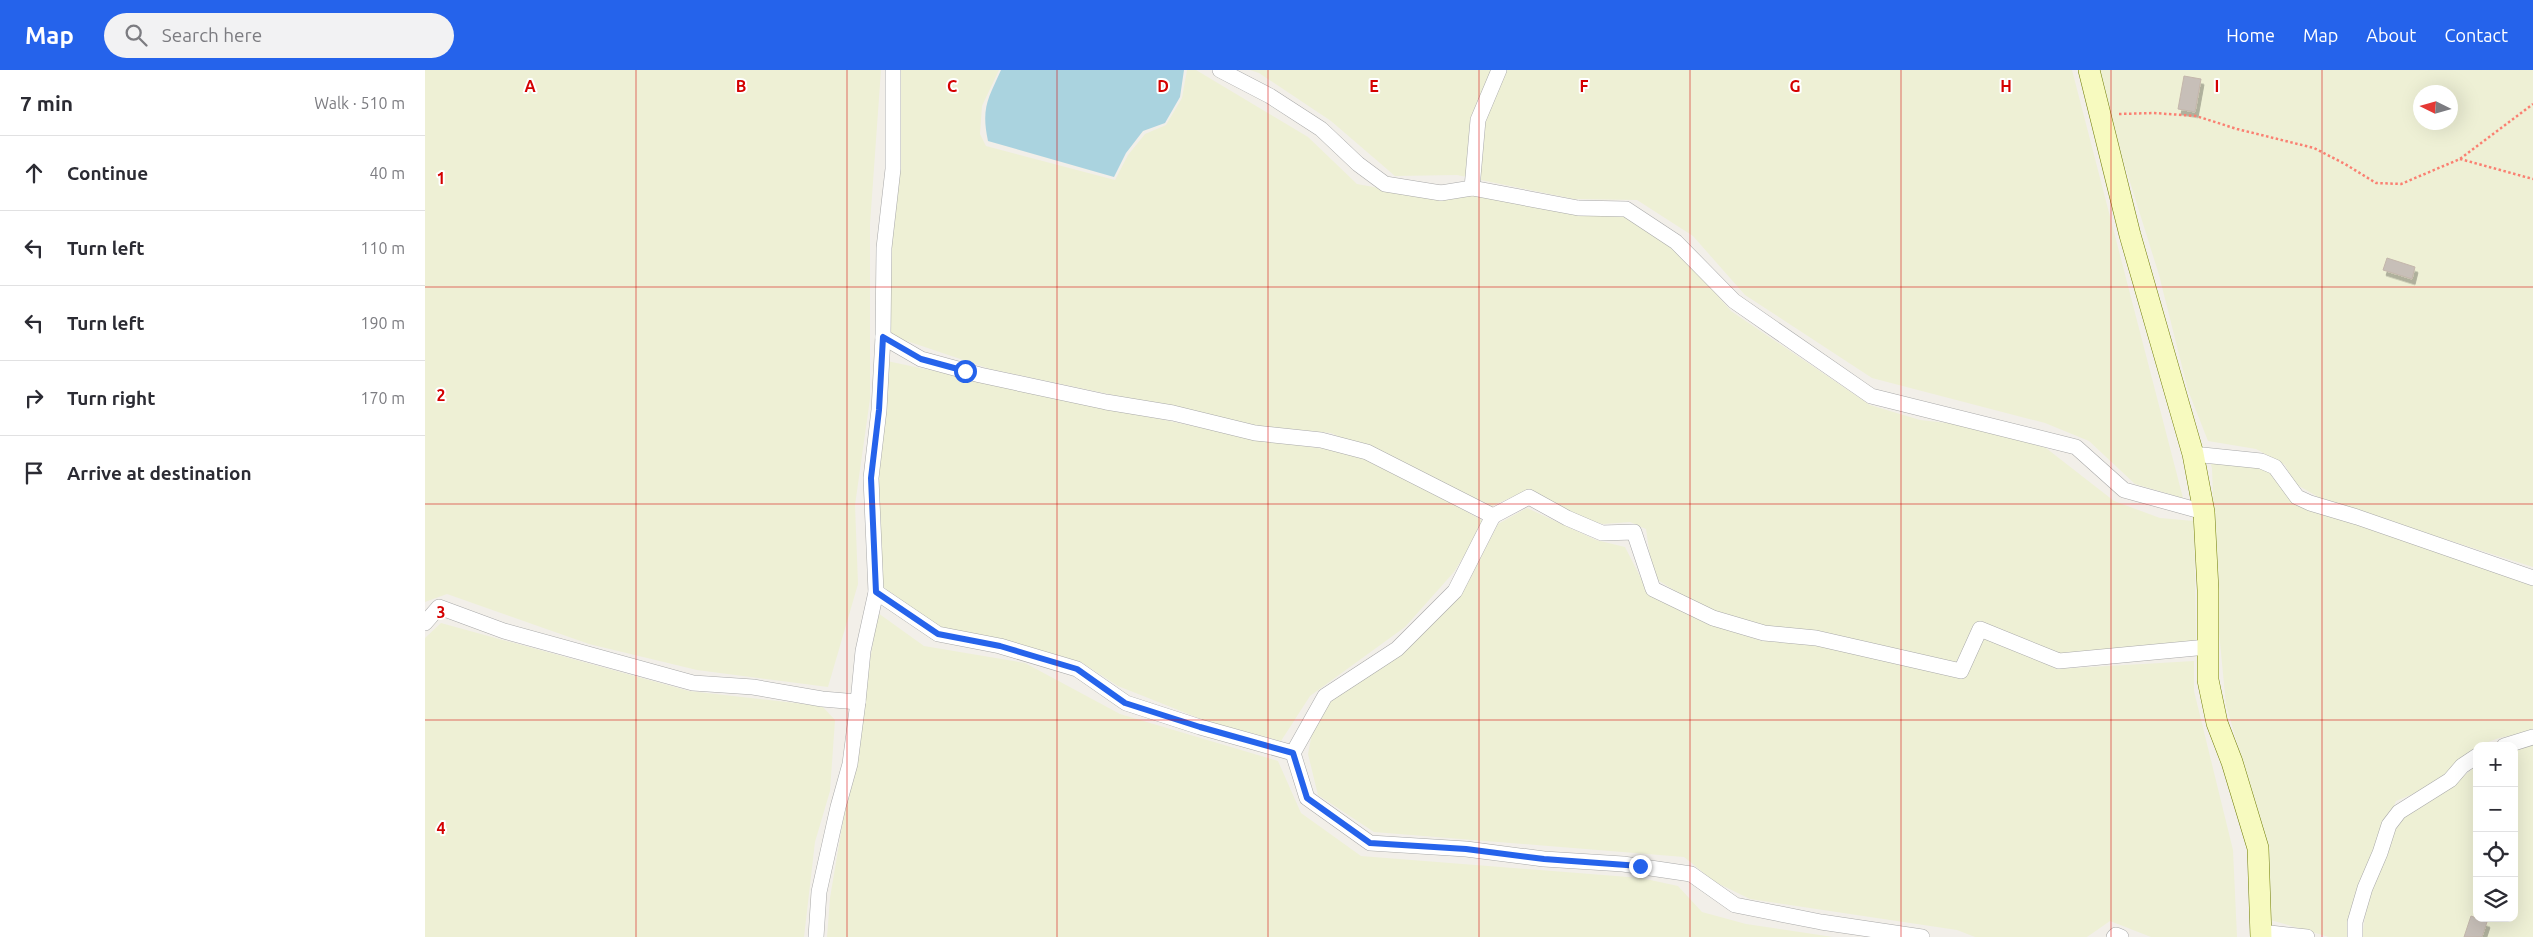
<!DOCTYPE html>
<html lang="en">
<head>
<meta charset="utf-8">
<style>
	:root { --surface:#fff; --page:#f2f2f3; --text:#2b2b33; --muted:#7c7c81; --line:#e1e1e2; --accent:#2563eb }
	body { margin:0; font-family:Ubuntu,sans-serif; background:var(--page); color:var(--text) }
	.controls { position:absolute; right:15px; bottom:15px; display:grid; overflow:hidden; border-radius:10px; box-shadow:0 5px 20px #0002 }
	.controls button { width:45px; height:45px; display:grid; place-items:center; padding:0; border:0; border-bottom:1px solid var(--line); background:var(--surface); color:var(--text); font:25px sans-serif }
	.compass { position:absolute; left:1988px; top:15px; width:45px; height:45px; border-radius:50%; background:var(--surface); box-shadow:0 5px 20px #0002; rotate:275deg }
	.stop { position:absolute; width:15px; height:15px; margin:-11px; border:4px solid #2563eb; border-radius:50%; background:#fff }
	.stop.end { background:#2563eb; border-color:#fff; box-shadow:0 1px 5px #0008 }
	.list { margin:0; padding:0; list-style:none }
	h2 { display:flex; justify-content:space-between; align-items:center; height:65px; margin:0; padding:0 20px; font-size:21px }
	h2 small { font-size:16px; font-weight:400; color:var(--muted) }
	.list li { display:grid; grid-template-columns:32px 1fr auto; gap:15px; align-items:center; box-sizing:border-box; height:75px; padding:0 20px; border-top:1px solid var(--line) }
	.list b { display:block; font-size:19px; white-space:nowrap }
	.list em { font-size:16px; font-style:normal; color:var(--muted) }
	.icon { flex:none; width:28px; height:28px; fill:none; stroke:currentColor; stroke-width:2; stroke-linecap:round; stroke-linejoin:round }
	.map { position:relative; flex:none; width:2108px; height:867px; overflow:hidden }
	header { display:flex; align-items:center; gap:30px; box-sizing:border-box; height:70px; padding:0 25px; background:var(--accent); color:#fff }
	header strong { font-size:24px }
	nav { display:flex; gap:28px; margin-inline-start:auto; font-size:18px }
	.search { width:350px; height:45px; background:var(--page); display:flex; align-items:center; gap:12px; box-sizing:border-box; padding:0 18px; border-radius:28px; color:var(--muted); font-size:19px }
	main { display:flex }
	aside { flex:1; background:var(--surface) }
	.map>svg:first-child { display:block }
	.farmland { fill:#eef0d5; fill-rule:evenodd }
	.water { fill:#aad3df }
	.building { fill:#c7bfb8; stroke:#c4b6ab; filter:url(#shadow) }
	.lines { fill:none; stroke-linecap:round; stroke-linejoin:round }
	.street-casing { stroke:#a9a9a9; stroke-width:16 }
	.secondary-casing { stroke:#707d05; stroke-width:22 }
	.path { stroke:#fa8072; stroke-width:2.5; stroke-dasharray:2.5 2.5; stroke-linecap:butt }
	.street { stroke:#fff; stroke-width:15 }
	.secondary { stroke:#f7fabf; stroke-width:21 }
	.route { stroke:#2563eb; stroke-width:6 }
	.grid { fill:none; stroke:#d40000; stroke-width:1; stroke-opacity:0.55 }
	.grid-label { font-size:16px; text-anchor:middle; font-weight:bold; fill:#d40000; stroke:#fff; stroke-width:4; stroke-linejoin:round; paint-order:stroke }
</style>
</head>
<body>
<header>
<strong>Map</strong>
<div class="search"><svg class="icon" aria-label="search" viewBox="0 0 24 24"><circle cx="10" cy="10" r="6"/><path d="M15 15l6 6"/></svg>Search here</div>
<nav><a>Home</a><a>Map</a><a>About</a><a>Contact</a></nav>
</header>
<main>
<aside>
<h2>7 min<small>Walk · 510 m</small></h2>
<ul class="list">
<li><svg class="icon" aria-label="ahead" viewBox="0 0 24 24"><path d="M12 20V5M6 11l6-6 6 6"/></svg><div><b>Continue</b></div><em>40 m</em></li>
<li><svg class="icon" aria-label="left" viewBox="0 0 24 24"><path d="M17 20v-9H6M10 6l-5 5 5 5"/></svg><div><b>Turn left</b></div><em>110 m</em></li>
<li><svg class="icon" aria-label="left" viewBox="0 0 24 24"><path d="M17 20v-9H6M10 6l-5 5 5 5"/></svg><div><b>Turn left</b></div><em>190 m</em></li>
<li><svg class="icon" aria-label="right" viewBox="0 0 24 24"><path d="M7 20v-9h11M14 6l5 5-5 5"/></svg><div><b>Turn right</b></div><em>170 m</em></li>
<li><svg class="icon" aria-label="arrive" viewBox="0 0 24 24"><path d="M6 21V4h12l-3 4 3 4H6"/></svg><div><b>Arrive at destination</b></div></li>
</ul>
</aside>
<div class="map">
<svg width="2108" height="867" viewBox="0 0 2108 867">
	<defs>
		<filter id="shadow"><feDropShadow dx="3" dy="5.5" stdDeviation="0" flood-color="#0004"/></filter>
	</defs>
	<rect width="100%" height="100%" fill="#f2efe9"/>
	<g class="farmland">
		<polygon points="0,0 456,0 445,154 445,329 430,435 433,514 403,617 272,600 164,574 22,524 0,532"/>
		<polygon points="474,0 574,0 557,36 555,64 561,76 690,110 703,85 720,64 741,55 757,28 762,0 771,0 883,67 932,114 1014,129 1047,126 1080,129 1199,147 1246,173 1306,241 1445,335 1495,350 1540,355 1621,378 1689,431 1735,448 1769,451 1771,572 1630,586 1556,551 1529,595 1338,559 1271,534 1228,507 1221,459 1205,452 1178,454 1153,448 1104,419 1067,436 906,363 835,356 565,299 464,265 464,181"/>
		<polygon points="825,0 1647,0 1758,428 1710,414 1664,371 1620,353 1447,308 1320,225 1268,166 1212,130 1149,129 1032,105 970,106 906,51 834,3"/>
		<path d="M1675 0H2108V497L1900 431 1869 413 1860 395 1831 379 1783 371 1763 320 1734 205 1691 67ZM1996 22H2026V52H1996Z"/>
		<polygon points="462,291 829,369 941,385 1060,452 1029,502 980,557 885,626 856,671 781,651 693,616 656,592 577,569 515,557 458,517 451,400"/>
		<polygon points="1801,390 1846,401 1868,431 2108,512 2108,661 2074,668 2052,676 2052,679 2012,714 1971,731 1929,831 1922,867 1904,867 1842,849 1838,760 1801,635 1792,541 1787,398 1785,392"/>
		<polygon points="1102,438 1171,470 1200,477 1225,526 1283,554 1337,571 1388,574 1529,607 1542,602 1559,566 1632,599 1769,591 1769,621 1808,780 1812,867 1726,867 1685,851 1662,867 1550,867 1532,860 1325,829 1290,812 1259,787 949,762 893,725 883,684 887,663 904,633 973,586 1037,524 1073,454"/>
		<polygon points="453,543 499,576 600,593 695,644 853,691 876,743 936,786 1216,808 1253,816 1277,842 1321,854 1408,867 402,867 405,828"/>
		<polygon points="16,553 264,621 397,636 410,650 405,721 390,772 379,867 0,867 0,568"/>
		<polygon points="2108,673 2108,867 1937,867 1943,826 1971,756 1984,741 2017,724 2052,695 2052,848 2089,848 2089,678"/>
	</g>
	<path class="water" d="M576 0H759L755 27 740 53 718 61 701 83 689 107 563 71C556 38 563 29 576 0Z"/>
	<g class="building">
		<polygon points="1759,6 1776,9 1770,42 1753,39"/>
		<polygon points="1962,188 1990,197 1987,209 1958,200"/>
		<polygon points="2046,846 2062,852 2057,867 2039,867"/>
	</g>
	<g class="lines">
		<defs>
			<g id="street">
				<polyline points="795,0 845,26 896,59 933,94 960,114 1016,123 1047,118 1153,138 1201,139 1251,172 1309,231 1446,326 1651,377 1699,420 1779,442"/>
				<polyline points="1047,118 1053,50 1074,0"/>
				<polyline points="458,267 496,289 555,305 681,332 748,343 830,363 896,370 942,382 1068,446 1104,427 1142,448 1177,463 1209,462 1228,519 1288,548 1339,563 1391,568 1536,601 1555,559 1634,591 1782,577"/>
				<polyline points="1768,384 1836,391 1850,397 1872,427 1885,433 1932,447 2108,508"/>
				<polyline points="451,522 513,564 575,576 652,599 701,633 775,657 868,683 882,728 945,773 1041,779 1119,789 1198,794 1266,804 1310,835 1396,852 1497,867"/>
				<polyline points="0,553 14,537 79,561 268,613 328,617 397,629 433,632 438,581 451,522 446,408 454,340 458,267 459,178 468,99 468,0"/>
				<polyline points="2079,676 2108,667"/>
				<polyline points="868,683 900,626 972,579 1030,521 1068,446"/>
				<polyline points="1836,862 1882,867"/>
				<polyline points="391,867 394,822 413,737 425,694 433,632"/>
				<polyline points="1689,867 1691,865 1696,867"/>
				<polyline points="1930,867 1930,852 1940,818 1955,783 1964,755 1974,742 2025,710 2037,696 2052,686"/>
			</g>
			<polyline id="secondary" points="1664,0 1705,165 1768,384 1779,442 1783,520 1783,610 1792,653 1807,692 1833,778 1836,867"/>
		</defs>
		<use href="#street" class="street-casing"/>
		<use href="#secondary" class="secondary-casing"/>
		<g class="path">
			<polyline points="1694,44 1729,43 1771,46 1812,59 1889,78 1920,94 1951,113 1976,114 2035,89 2108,34"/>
			<polyline points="2035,89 2108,109"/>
		</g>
		<use href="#street" class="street"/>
		<use href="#secondary" class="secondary"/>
	</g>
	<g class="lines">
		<polyline class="route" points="540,301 496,289 458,267 454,340 446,408 451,522 513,564 575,576 652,599 700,633 775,657 868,683 882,728 945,773 1041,779 1119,789 1215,796"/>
	</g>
	<path class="grid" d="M211 0V867M422 0V867M632 0V867M843 0V867M1054 0V867M1265 0V867M1476 0V867M1686 0V867M1897 0V867M0 217H2108M0 434H2108M0 650H2108"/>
	<g class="grid-label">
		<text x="105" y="22">A</text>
		<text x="316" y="22">B</text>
		<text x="527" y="22">C</text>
		<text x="738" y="22">D</text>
		<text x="949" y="22">E</text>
		<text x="1159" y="22">F</text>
		<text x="1370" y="22">G</text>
		<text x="1581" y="22">H</text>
		<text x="1792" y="22">I</text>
		<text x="16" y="114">1</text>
		<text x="16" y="331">2</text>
		<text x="16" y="548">3</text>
		<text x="16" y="764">4</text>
	</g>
</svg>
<div class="controls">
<button>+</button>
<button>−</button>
<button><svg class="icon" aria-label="locate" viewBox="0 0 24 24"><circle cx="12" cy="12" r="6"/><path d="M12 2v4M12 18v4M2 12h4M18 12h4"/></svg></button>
<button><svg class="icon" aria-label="layers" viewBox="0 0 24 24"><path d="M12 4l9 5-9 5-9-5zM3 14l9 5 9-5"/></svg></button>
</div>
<svg class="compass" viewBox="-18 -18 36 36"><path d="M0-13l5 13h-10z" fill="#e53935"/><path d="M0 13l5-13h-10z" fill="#7c7c81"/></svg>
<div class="stop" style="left:540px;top:301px"></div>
<div class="stop end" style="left:1215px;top:796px"></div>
</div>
</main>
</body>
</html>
